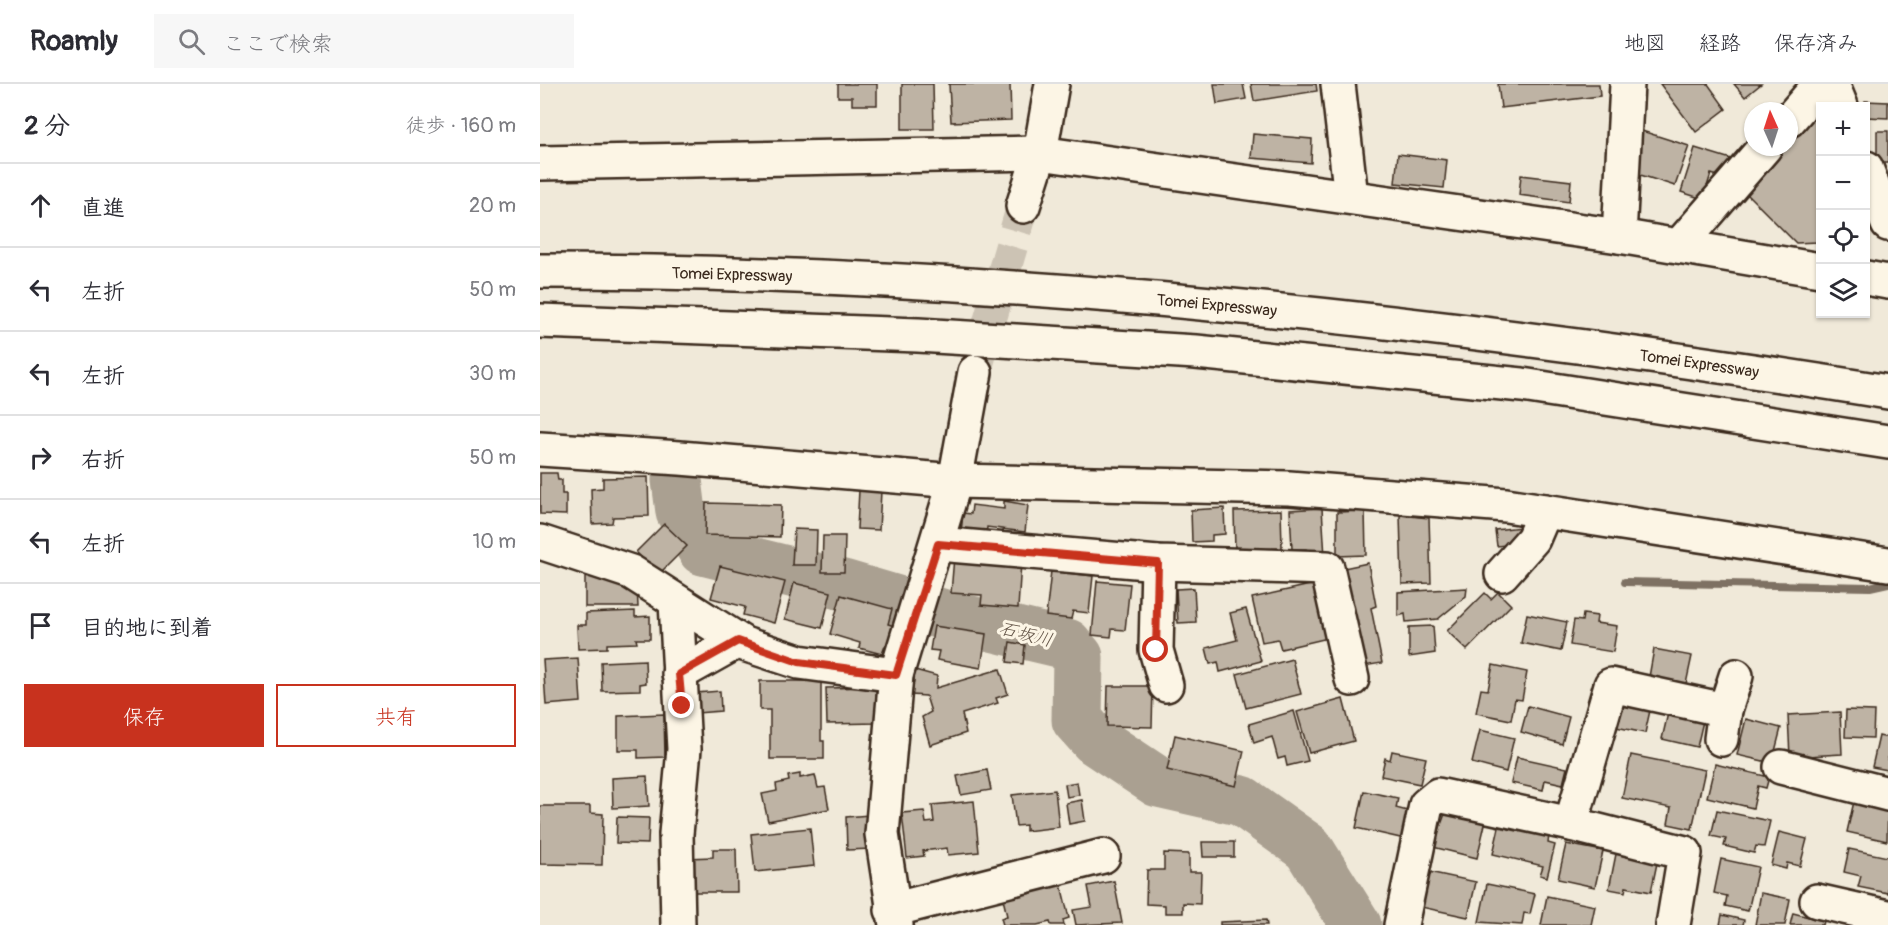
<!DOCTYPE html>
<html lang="ja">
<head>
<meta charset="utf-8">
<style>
	:root { --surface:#fff; --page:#f7f7f7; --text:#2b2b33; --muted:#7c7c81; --line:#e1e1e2; --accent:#c8321e }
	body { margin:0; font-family:Pangolin,"Klee One",sans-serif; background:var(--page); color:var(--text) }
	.controls { position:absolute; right:18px; top:18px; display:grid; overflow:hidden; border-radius:0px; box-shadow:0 2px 4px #0004 }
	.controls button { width:54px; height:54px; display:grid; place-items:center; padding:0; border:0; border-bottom:2px solid var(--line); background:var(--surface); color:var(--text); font:30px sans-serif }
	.compass { position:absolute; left:1204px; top:18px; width:54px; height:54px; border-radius:50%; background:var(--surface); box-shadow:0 2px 4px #0004; rotate:357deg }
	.stop { position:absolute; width:18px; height:18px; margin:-14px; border:4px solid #c8321e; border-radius:50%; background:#fff }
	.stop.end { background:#c8321e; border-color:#fff; box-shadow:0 2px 6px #0008 }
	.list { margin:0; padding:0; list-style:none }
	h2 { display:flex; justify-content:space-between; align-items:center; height:78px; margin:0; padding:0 24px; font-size:26px }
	h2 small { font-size:20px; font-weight:400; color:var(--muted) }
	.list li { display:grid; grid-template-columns:39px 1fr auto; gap:18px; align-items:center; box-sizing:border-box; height:84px; padding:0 24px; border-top:2px solid var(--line) }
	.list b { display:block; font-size:22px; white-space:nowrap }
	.list em { font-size:20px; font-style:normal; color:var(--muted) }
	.actions { display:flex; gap:12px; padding:18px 24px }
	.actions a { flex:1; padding:14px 0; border:2px solid var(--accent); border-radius:0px; text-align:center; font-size:21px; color:var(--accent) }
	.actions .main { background:var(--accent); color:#fff }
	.icon { flex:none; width:33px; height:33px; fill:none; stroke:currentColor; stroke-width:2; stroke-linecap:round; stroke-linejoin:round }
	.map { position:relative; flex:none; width:1348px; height:841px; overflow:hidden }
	header { display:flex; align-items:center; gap:36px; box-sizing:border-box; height:84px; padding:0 30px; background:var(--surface); border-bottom:2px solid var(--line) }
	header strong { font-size:28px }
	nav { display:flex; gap:33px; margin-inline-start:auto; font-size:21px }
	.search { width:420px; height:54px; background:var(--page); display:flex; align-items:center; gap:15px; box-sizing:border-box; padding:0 21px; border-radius:0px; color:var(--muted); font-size:22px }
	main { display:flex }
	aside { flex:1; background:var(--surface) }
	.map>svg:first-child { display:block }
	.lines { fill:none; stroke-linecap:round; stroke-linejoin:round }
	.stream { stroke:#7e7163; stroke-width:8 }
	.river { stroke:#aaa091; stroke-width:51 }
	.building { fill:#beb3a4; stroke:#3b2a1e; stroke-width:1.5 }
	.minor-tunnel { stroke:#ccc3b4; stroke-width:33; stroke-dasharray:33 16; stroke-linecap:butt }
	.minor-casing { stroke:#3b2a1e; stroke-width:38 }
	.motorway-casing { stroke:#3b2a1e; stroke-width:38 }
	.minor { stroke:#fcf5e5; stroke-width:33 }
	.motorway { stroke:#fcf5e5; stroke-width:33 }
	.route { stroke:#c8321e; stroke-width:8 }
	.labels { text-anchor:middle; stroke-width:6; stroke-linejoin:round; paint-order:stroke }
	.street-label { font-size:16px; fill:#3b2a1e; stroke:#fcf5e5 }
	.water-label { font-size:18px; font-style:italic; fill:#625346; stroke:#fcf5e5 }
</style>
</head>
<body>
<header>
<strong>Roamly</strong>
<div class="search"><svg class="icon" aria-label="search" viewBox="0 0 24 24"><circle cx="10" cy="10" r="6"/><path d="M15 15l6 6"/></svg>ここで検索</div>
<nav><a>地図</a><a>経路</a><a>保存済み</a></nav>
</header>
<main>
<aside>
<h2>2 分<small>徒歩 · 160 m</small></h2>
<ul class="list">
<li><svg class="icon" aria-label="ahead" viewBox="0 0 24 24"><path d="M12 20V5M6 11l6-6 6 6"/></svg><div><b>直進</b></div><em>20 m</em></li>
<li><svg class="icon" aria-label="left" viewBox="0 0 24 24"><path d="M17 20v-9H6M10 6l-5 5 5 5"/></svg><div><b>左折</b></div><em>50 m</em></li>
<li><svg class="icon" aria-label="left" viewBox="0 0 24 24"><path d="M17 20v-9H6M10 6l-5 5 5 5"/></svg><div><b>左折</b></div><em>30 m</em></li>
<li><svg class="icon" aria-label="right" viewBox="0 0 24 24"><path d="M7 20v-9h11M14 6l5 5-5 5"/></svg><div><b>右折</b></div><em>50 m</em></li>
<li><svg class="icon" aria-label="left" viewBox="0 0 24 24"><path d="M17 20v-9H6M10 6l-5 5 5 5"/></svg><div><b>左折</b></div><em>10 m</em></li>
<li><svg class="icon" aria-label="arrive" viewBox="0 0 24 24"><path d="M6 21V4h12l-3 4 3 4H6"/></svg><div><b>目的地に到着</b></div></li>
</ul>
<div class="actions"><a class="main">保存</a><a>共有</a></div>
</aside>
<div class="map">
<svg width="1348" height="841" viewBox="0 0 1348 841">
	<rect width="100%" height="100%" fill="#f0e9d9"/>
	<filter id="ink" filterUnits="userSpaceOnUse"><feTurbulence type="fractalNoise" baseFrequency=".0167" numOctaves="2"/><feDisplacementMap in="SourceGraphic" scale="12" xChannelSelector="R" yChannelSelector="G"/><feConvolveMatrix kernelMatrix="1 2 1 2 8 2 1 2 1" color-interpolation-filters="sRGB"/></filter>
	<g filter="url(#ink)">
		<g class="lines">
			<polyline class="stream" points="1085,498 1330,503 1348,499"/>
			<polyline class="river" points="137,396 141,428 163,466 303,501 401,530 527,560 538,573 537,636 555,656 618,698 702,717 768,764 816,841"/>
		</g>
		<g class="building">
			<polygon points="298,0 337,0 337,21 312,21 312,13 298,13"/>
			<polygon points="362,0 393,0 394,45 362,45"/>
			<polygon points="409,0 470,0 471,36 411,38"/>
			<polygon points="674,0 703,0 706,15 677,20"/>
			<polygon points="711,0 776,0 777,7 714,17"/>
			<polygon points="958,0 1059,0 1060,12 961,24"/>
			<polygon points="1120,0 1168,0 1186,25 1156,48"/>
			<polygon points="1194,0 1221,0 1205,13"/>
			<polygon points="1282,16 1285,22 1280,22 1280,154 1277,158 1256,159 1204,107 1242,63 1249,63 1249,55"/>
			<polygon points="1325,17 1348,18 1348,34 1326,33"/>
			<polygon points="1102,47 1149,62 1135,102 1088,87"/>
			<rect x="1337" y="47" width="11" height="32"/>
			<polygon points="713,50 772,55 771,79 711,74"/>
			<polygon points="1155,64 1191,75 1185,94 1171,90 1163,115 1141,108"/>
			<polygon points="858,70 907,76 904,104 855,99"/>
			<polygon points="981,91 1031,97 1029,118 979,111"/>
			<polygon points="0,389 17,389 18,396 22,396 22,410 26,410 26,431 0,430"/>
			<polygon points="108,393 109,432 73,433 72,439 52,440 51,405 63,404 63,394"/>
			<polygon points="319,406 341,407 339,446 317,445"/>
			<polygon points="464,417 488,421 485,448 447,443 446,452 421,449 423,429 431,430 432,421 464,425"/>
			<polygon points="166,419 241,421 240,453 165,451"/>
			<polygon points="684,424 685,450 672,451 672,457 652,458 651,426"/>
			<polygon points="782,424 785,473 766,474 766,465 752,465 750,426"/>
			<polygon points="741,426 742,464 695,466 694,427"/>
			<polygon points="825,427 826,471 797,472 797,428"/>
			<polygon points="860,431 889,434 891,499 862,500"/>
			<polygon points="124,440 147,462 119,490 96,468"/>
			<polygon points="981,443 981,452 975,460 957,462 955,446"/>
			<polygon points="254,445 277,446 276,481 252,481"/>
			<polygon points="283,452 305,452 304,488 282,488"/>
			<polygon points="414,473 481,478 478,524 441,521 442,511 411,509"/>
			<polygon points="828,479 836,522 831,524 842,579 824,582 799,485"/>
			<polygon points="180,482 245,498 234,539 203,531 205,523 171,514"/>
			<polygon points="45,485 97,502 98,523 45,523"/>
			<polygon points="511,487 553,492 549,529 533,527 531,535 506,532"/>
			<polygon points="557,497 590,500 585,546 572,545 571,553 552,551"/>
			<polygon points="254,499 291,508 282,544 245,535"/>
			<polygon points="775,500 788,554 741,565 738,555 722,558 712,514"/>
			<polygon points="654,504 656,538 638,539 636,505"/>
			<polygon points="927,504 926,512 898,535 866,538 865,530 858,532 858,508"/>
			<polygon points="958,508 971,521 927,566 907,547 945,509 951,515"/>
			<polygon points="301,511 352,525 348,540 358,543 351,564 345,562 342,570 319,564 320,559 290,550"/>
			<polygon points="706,525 721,577 680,588 678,578 670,580 666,564 697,556 690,529"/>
			<polygon points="95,527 95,533 110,532 110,555 96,555 97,559 67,560 67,564 38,565 37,541 46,541 46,529"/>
			<polygon points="987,530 1027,538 1021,567 981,559"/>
			<polygon points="1043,530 1057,532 1056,539 1077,542 1073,568 1030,561 1034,536 1042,537"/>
			<polygon points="394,542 446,550 441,584 397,576 399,567 390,566"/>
			<polygon points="893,542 895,569 869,573 869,543"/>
			<polygon points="470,558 485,561 483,580 467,578"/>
			<polygon points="1114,565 1152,572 1146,600 1109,593"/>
			<polygon points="38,574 41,618 6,621 3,576"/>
			<polygon points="752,575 761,610 706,624 697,590"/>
			<polygon points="105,576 106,599 100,600 100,606 62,607 61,578"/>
			<polygon points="953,581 987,588 982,616 975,615 971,636 936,629 941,605 948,606"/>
			<polygon points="460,585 468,610 456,614 458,619 422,630 426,649 390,661 382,633 391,628 386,612 372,611 375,586 397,592 396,604"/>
			<polygon points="220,597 281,597 281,657 284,657 284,675 230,675 230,626 220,626"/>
			<polygon points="568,602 613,602 612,643 567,642"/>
			<polygon points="336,603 337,639 287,640 286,604"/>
			<polygon points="180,607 181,627 157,629 156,609"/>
			<polygon points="803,615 814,657 769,669 757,628"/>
			<polygon points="1076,615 1111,622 1105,649 1071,642"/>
			<polygon points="988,622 1029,633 1022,660 981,648"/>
			<polygon points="1306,626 1334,627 1333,654 1305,653"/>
			<polygon points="754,627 768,677 747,682 745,673 738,675 732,653 714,659 709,640"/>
			<polygon points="1300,628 1302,670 1250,673 1248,631"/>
			<polygon points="1128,629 1163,637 1157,663 1122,655"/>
			<polygon points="124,630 125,673 98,674 98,666 78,666 78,632"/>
			<polygon points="1206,635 1241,644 1232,679 1197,671"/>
			<polygon points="940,646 974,654 966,688 932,679"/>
			<polygon points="635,651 704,667 696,702 627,686"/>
			<polygon points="1339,652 1348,654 1348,686 1332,683"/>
			<polygon points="852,667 886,674 880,700 841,692 845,674 850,676"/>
			<polygon points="1091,671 1165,686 1152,745 1128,740 1131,724 1082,714"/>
			<polygon points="977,673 1027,684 1023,700 1005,696 1003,706 971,699"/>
			<polygon points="1175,680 1229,693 1226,704 1218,702 1213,724 1167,713"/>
			<polygon points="447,686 451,706 421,711 417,692"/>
			<polygon points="260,690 260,694 275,691 278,704 285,703 289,725 228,737 222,710 237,707 236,700 249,697 248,692"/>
			<polygon points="107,692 109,722 73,724 72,694"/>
			<polygon points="537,698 539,711 527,713 525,700"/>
			<polygon points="515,706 519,743 486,747 486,741 476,742 472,711"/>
			<polygon points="824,707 858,714 856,724 871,728 865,755 816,744"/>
			<polygon points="1315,713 1348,720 1347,757 1307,748"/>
			<polygon points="542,716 545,737 529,740 526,719"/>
			<polygon points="434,717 439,768 408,771 407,764 383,767 384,772 367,774 362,729 384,727 386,739 394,738 392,721"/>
			<polygon points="0,722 50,722 50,729 63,730 62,781 0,780"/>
			<polygon points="1177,726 1230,737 1224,763 1216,762 1214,769 1184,762 1186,755 1171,752"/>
			<polygon points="906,727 946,736 937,774 893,763"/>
			<polygon points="329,731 331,765 307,766 306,733"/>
			<polygon points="77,733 109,734 108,760 76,759"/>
			<polygon points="960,739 1009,751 1008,759 1015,761 1007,793 1000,791 1003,782 953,770"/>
			<polygon points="270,744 274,782 215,788 211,750"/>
			<polygon points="1239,748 1267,755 1260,782 1247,779 1246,785 1231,781"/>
			<polygon points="662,758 694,758 694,773 663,773"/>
			<polygon points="1026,760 1063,767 1055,803 1018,795"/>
			<polygon points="173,765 196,765 197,808 147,808 147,774 173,773"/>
			<polygon points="1309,765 1348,773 1348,809 1318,803 1321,792 1304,788"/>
			<polygon points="624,769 649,770 649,788 661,788 660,820 643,819 643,829 625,829 625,821 606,820 607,786 624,786"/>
			<polygon points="1076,770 1117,779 1111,808 1086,803 1085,808 1069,805"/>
			<polygon points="1181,775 1218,783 1208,827 1185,822 1187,812 1174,809"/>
			<polygon points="889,788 936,798 928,833 881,823"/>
			<polygon points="574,797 582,839 536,841 533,826 552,823 548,802"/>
			<polygon points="947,800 995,810 990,830 984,829 982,841 939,838"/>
			<polygon points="521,801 529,834 523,836 524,841 511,841 510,838 497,841 463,841 461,834 467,832 463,815"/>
			<polygon points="1221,809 1250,815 1245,841 1215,841"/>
			<polygon points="1007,812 1055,822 1051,841 1001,841"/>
			<polygon points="1253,829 1284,837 1283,841 1250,841"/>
			<polygon points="1182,831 1204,836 1203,841 1180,841"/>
			<polygon points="726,836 727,841 680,841 680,838"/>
		</g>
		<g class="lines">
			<polyline class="minor-tunnel" points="435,288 483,122"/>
			<defs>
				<g id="minor">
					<polyline points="798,0 811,113"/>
					<polyline points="1292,0 1301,22"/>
					<polyline points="1249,36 1280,0"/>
					<polyline points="0,79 500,69 1079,152 1280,186"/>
					<polyline points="1326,84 1348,140"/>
					<polyline points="483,122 500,69 512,0"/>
					<polyline points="1079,152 1087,0"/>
					<polyline points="1139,162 1225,63"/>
					<polyline points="1326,194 1348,198"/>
					<polyline points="0,365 140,374 415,397 749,404 966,421 1348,480"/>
					<polyline points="0,458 91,488 204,560 259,578 356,591"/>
					<polyline points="398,460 618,479 787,484 812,595"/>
					<polyline points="618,479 616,566 626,601"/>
					<polyline points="962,490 993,455 1005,427"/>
					<polyline points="136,518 144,665 136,750 138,841"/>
					<polyline points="139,590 198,557"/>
					<polyline points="1181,655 1185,626 1196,592"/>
					<polyline points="1241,683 1348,710"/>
					<polyline points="1031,740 1071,601 1185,626"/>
					<polyline points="1277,817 1348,833"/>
					<polyline points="352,826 563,772"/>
					<polyline points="356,841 342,750 356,591 415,397 435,288"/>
					<polyline points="861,841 886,721 898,711 1031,740 1145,769 1133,841"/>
				</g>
				<g id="motorway">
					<path id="s1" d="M0 187C452 187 903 236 1348 308"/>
					<polyline points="0,237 378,251 656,268 982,301 1348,358"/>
				</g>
			</defs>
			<use href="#minor" class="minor-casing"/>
			<use href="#motorway" class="motorway-casing"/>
			<use href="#minor" class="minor"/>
			<use href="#motorway" class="motorway"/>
		</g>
	</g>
	<g class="lines" filter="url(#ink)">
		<polyline class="route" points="142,622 139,590 198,557 259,578 356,591 398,460 618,479 616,566"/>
	</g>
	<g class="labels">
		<g class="street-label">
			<text dy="6" stroke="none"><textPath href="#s1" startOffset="192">Tomei Expressway</textPath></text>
			<text dy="6" stroke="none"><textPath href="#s1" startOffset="678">Tomei Expressway</textPath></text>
			<text dy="6" stroke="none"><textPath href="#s1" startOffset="1164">Tomei Expressway</textPath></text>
		</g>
		<g class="water-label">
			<text transform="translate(486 550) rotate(14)" y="6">石坂川</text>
		</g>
	</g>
</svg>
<div class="controls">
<button>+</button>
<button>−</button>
<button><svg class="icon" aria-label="locate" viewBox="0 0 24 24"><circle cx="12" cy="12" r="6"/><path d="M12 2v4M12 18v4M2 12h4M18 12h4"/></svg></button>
<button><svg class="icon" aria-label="layers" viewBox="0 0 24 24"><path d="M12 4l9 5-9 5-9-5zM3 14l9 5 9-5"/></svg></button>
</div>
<svg class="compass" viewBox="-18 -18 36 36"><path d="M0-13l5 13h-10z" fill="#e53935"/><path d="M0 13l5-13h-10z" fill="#7c7c81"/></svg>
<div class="stop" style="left:616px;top:566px"></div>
<div class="stop end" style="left:142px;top:622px"></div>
</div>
</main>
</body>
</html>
